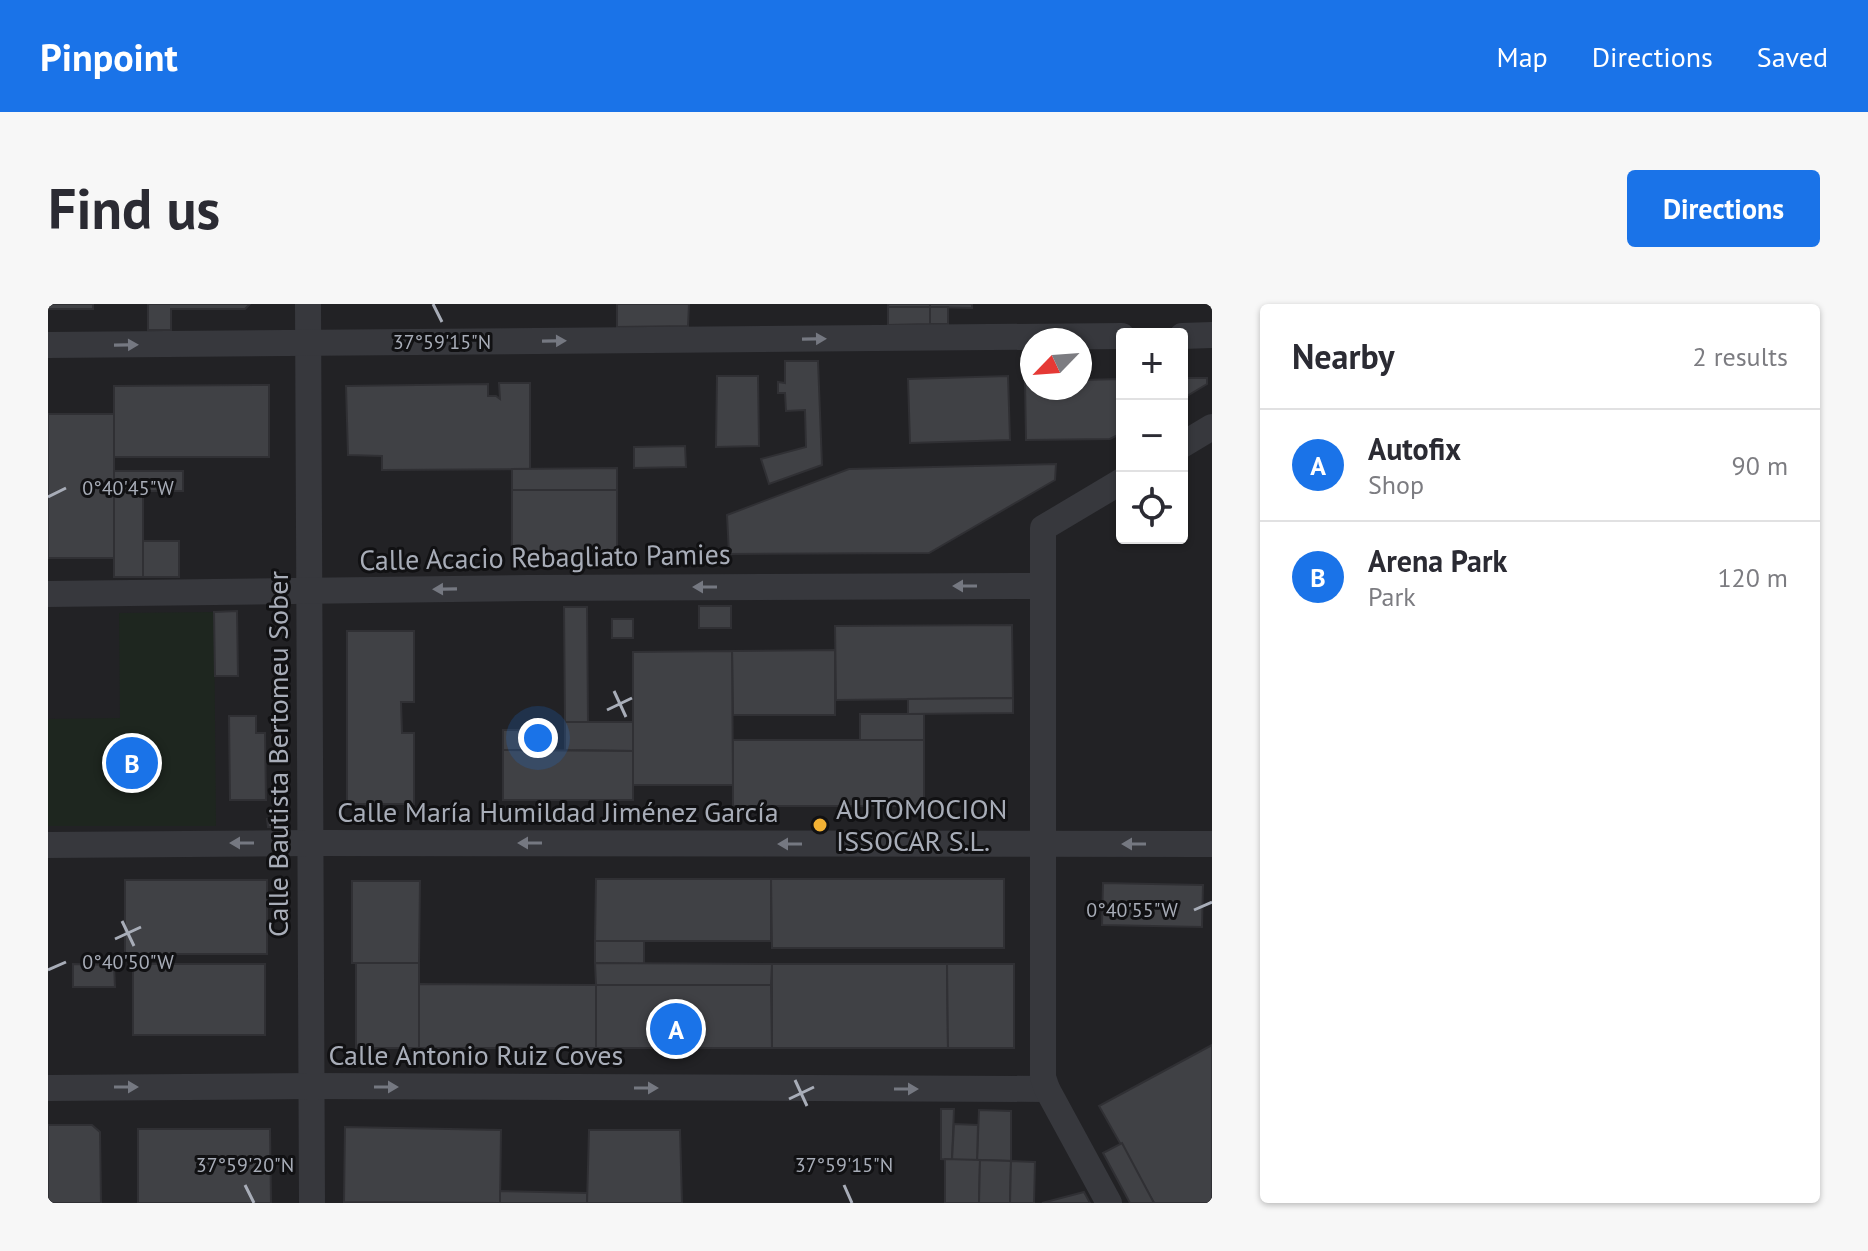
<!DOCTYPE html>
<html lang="en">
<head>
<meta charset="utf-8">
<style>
	:root { --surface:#fff; --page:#f7f7f7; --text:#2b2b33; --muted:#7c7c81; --line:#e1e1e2; --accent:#1a73e8 }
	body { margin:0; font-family:"PT Sans",sans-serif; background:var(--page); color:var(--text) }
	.controls { position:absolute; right:24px; top:24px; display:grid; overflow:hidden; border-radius:8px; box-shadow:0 2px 6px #0004 }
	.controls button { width:72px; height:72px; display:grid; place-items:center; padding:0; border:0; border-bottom:2px solid var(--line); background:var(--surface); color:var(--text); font:40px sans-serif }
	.compass { position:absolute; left:972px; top:24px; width:72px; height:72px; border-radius:50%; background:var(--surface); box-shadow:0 2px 6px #0004; rotate:245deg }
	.you { position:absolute; left:490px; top:434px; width:28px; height:28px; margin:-20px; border:6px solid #fff; border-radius:50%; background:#1a73e8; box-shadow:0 0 0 12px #1a73e833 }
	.badge { display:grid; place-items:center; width:52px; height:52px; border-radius:50%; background:var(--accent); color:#fff; font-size:26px; font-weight:700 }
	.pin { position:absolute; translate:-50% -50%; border:4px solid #fff; box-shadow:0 2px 8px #0006 }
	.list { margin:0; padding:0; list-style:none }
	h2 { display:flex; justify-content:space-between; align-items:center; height:104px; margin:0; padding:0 32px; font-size:34px }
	h2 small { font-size:26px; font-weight:400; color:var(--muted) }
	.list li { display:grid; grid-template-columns:52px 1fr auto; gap:24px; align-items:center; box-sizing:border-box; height:112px; padding:0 32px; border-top:2px solid var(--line) }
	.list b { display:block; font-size:30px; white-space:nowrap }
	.list p { margin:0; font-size:26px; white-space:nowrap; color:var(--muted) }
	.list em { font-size:26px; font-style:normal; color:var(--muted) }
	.icon { flex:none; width:44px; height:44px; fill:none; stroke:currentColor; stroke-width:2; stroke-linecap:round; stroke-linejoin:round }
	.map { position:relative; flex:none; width:1164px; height:899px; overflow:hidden; border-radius:8px }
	header { display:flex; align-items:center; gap:48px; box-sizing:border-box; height:112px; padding:0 40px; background:var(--accent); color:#fff }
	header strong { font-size:38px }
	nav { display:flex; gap:44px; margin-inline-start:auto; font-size:28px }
	.intro { display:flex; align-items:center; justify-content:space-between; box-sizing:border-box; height:192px; padding:0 48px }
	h1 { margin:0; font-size:56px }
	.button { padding:20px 36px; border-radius:8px; background:var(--accent); color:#fff; font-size:28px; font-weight:700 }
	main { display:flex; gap:48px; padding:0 48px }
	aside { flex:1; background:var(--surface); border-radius:8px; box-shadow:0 2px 6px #0004 }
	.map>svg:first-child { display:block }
	.built { fill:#222225; fill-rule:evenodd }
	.green { fill:#1e261f }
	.building { fill:#404145; stroke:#303034; stroke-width:2 }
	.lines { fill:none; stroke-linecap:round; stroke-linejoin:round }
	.minor { stroke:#37383d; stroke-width:26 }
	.oneway { fill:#757881 }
	.ticks { fill:none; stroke:#a8adb8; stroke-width:3 }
	.poi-dot { fill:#f2b134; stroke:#111113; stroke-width:3 }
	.labels { text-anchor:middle; stroke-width:6; stroke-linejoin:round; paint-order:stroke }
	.street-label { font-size:28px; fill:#a8adb8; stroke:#111113 }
	.poi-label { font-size:28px; fill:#a8adb8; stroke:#111113; text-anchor:start }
	.ticks-label { font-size:20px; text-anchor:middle; fill:#a8adb8; stroke:#111113; stroke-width:6; stroke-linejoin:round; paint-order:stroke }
</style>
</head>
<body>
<header>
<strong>Pinpoint</strong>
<nav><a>Map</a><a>Directions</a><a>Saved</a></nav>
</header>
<div class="intro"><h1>Find us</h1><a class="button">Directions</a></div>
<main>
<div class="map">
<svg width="1164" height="899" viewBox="0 0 1164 899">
	<rect width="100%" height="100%" fill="#161618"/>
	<path class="built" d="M0 0H1164V899H0ZM1074 30H1134V234H1074ZM984 36H1032V84H984Z"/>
	<polygon class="green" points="166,308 168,522 0,522 0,415 72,414 71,309"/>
	<g class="building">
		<rect x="0" y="0" width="45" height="5"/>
		<polygon points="100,0 202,0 197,5 123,5 123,26 100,26"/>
		<polygon points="569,0 641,0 640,22 569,23"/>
		<rect x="840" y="0" width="42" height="3"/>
		<polygon points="882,0 924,0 924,4 882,3"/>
		<polygon points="840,3 882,3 882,20 840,21"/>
		<rect x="882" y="3" width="18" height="17"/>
		<polygon points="737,57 770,57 774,161 721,180 713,155 758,143 757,106 738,107 737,89 730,89 730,78 737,79"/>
		<polygon points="669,72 710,72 711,142 668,143"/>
		<polygon points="960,72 962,136 862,139 860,75"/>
		<polygon points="1134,74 1159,74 1159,80 1134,95"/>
		<polygon points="1074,75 1074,129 1062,135 978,136 977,76 984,76 984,84 1032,84 1032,76"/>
		<polygon points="451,79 482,79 482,165 334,166 334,152 300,151 298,82 440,80 440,92 448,92 452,95"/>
		<polygon points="221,81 221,153 66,153 66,82"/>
		<rect x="0" y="110" width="66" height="144"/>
		<polygon points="637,142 638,163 586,164 586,143"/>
		<polygon points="1008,160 1007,176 881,249 681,250 679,211 801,165"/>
		<polygon points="569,164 569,186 464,186 464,165"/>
		<polygon points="66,167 135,167 135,187 95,187 95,273 66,273"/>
		<polygon points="464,186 569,186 569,247 464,248"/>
		<rect x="95" y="237" width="36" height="36"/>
		<rect x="651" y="302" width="32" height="22"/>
		<polygon points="516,303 539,303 540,418 517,418"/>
		<polygon points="189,307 190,372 167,372 166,308"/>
		<rect x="564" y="315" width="21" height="19"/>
		<polygon points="964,321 965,394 788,396 787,322"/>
		<polygon points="299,327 366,327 366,398 353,398 354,429 366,429 366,500 299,500"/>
		<polygon points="787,346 787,411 685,411 684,347"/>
		<polygon points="684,347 685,481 585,481 585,348"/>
		<polygon points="965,394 965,409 860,410 860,395"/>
		<rect x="812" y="410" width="64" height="26"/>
		<polygon points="181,412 208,412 208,429 217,429 218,496 182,496"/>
		<polygon points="517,418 585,418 585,447 517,446"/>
		<rect x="455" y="426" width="25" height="20"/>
		<rect x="685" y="436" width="191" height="66"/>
		<polygon points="455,446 585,447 585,496 455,496"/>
		<polygon points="219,515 240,515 240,523 220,523"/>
		<polygon points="548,575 723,575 723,637 547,637"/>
		<polygon points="723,575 956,575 956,644 724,644"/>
		<rect x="77" y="576" width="142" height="74"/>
		<polygon points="304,577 372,577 371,659 304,659"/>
		<polygon points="1055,579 1155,581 1154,623 1054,621"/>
		<polygon points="547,637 596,637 596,660 547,659"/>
		<rect x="308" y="659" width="63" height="85"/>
		<polygon points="547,659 724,660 723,681 548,681"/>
		<polygon points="25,660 66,661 67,683 25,683"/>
		<rect x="85" y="660" width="132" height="71"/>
		<polygon points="724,660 899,660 900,744 724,744"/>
		<polygon points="899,660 966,660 966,744 900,744"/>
		<polygon points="371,680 548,681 548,744 371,744"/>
		<polygon points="548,681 723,681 724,744 548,744"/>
		<polygon points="1164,741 1164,899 1106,899 1051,802"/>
		<polygon points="893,805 906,805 904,856 893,855"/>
		<polygon points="931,806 963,807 963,857 929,856"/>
		<polygon points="906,820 930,821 929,856 904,856"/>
		<polygon points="0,821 44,821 52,828 53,899 0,899"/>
		<polygon points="297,823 453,826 452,899 296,898"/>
		<polygon points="90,825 222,825 223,899 90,899"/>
		<polygon points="541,826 632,826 634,899 539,899"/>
		<polygon points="1074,839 1106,899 1082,899 1055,849"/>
		<polygon points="897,855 932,856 931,899 897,899"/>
		<polygon points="932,856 963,857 962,899 931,899"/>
		<polygon points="963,857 987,858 986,899 962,899"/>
		<polygon points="452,887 539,889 539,899 452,899"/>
		<polygon points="1036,888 1042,899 994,899"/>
	</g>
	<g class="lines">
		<g class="minor">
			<polyline points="260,0 264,899"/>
			<polyline points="1134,32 1164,31"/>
			<polyline points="0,41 1074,32"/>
			<polyline points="1134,141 1164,123"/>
			<polyline points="0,290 481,284 995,282"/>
			<polyline points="0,541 262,539 1164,540"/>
			<polyline points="0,784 263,782 999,785"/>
			<polyline points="1061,899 999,785 995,773 995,224 1074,177"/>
		</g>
	</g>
	<defs><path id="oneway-solid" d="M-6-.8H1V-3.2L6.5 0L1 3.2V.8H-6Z" transform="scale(2)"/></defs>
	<g class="oneway">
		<use href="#oneway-solid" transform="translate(766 35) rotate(-1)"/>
		<use href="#oneway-solid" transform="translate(506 37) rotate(-1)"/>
		<use href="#oneway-solid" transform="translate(78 41) rotate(-1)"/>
		<use href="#oneway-solid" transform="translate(917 282) rotate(180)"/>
		<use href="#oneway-solid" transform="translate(657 283) rotate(180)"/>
		<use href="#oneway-solid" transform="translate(397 285) rotate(179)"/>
		<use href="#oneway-solid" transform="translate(194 539) rotate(180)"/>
		<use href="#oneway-solid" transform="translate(482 539) rotate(-180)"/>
		<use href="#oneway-solid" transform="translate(742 540) rotate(-180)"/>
		<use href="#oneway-solid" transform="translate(1086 540) rotate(180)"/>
		<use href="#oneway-solid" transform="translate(78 783)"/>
		<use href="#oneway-solid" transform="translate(338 783)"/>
		<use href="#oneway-solid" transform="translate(598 784)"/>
		<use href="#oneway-solid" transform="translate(858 785)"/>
	</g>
	<path class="ticks" d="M385 0 394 18M0 193 18 184M566 387 578 413M559 406 584 394M1146 606 1164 598M74 617 86 642M67 635 93 623M0 666 18 658M747 776 759 802M741 795 766 783M197 881 206 899M796 881 804 899"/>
	<circle class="poi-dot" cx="772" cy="521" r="8"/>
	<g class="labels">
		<g class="street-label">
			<text transform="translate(497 253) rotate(-1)" y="10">Calle Acacio Rebagliato Pamies</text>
			<text transform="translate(230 450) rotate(-90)" y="10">Calle Bautista Bertomeu Sober</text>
			<text x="510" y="518">Calle María Humildad Jiménez García</text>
			<text x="428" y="761">Calle Antonio Ruiz Coves</text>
		</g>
		<g class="poi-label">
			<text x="788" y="515">AUTOMOCION<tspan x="788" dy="32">ISSOCAR S.L.</tspan></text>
		</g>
	</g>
	<g class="ticks-label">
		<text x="394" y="45">37°59'15"N</text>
		<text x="80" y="191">0°40'45"W</text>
		<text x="1084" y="613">0°40'55"W</text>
		<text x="80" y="665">0°40'50"W</text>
		<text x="197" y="868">37°59'20"N</text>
		<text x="796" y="868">37°59'15"N</text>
	</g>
</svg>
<div class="controls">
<button>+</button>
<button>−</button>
<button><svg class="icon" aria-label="locate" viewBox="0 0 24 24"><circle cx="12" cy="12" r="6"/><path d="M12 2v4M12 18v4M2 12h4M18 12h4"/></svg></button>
</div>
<svg class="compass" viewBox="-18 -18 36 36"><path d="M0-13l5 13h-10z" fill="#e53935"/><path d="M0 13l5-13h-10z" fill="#7c7c81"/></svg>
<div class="you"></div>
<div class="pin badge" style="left:628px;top:725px">A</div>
<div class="pin badge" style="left:84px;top:459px">B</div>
</div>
<aside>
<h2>Nearby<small>2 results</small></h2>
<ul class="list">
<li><span class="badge">A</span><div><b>Autofix</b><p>Shop</p></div><em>90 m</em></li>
<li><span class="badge">B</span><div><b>Arena Park</b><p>Park</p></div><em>120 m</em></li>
</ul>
</aside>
</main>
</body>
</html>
